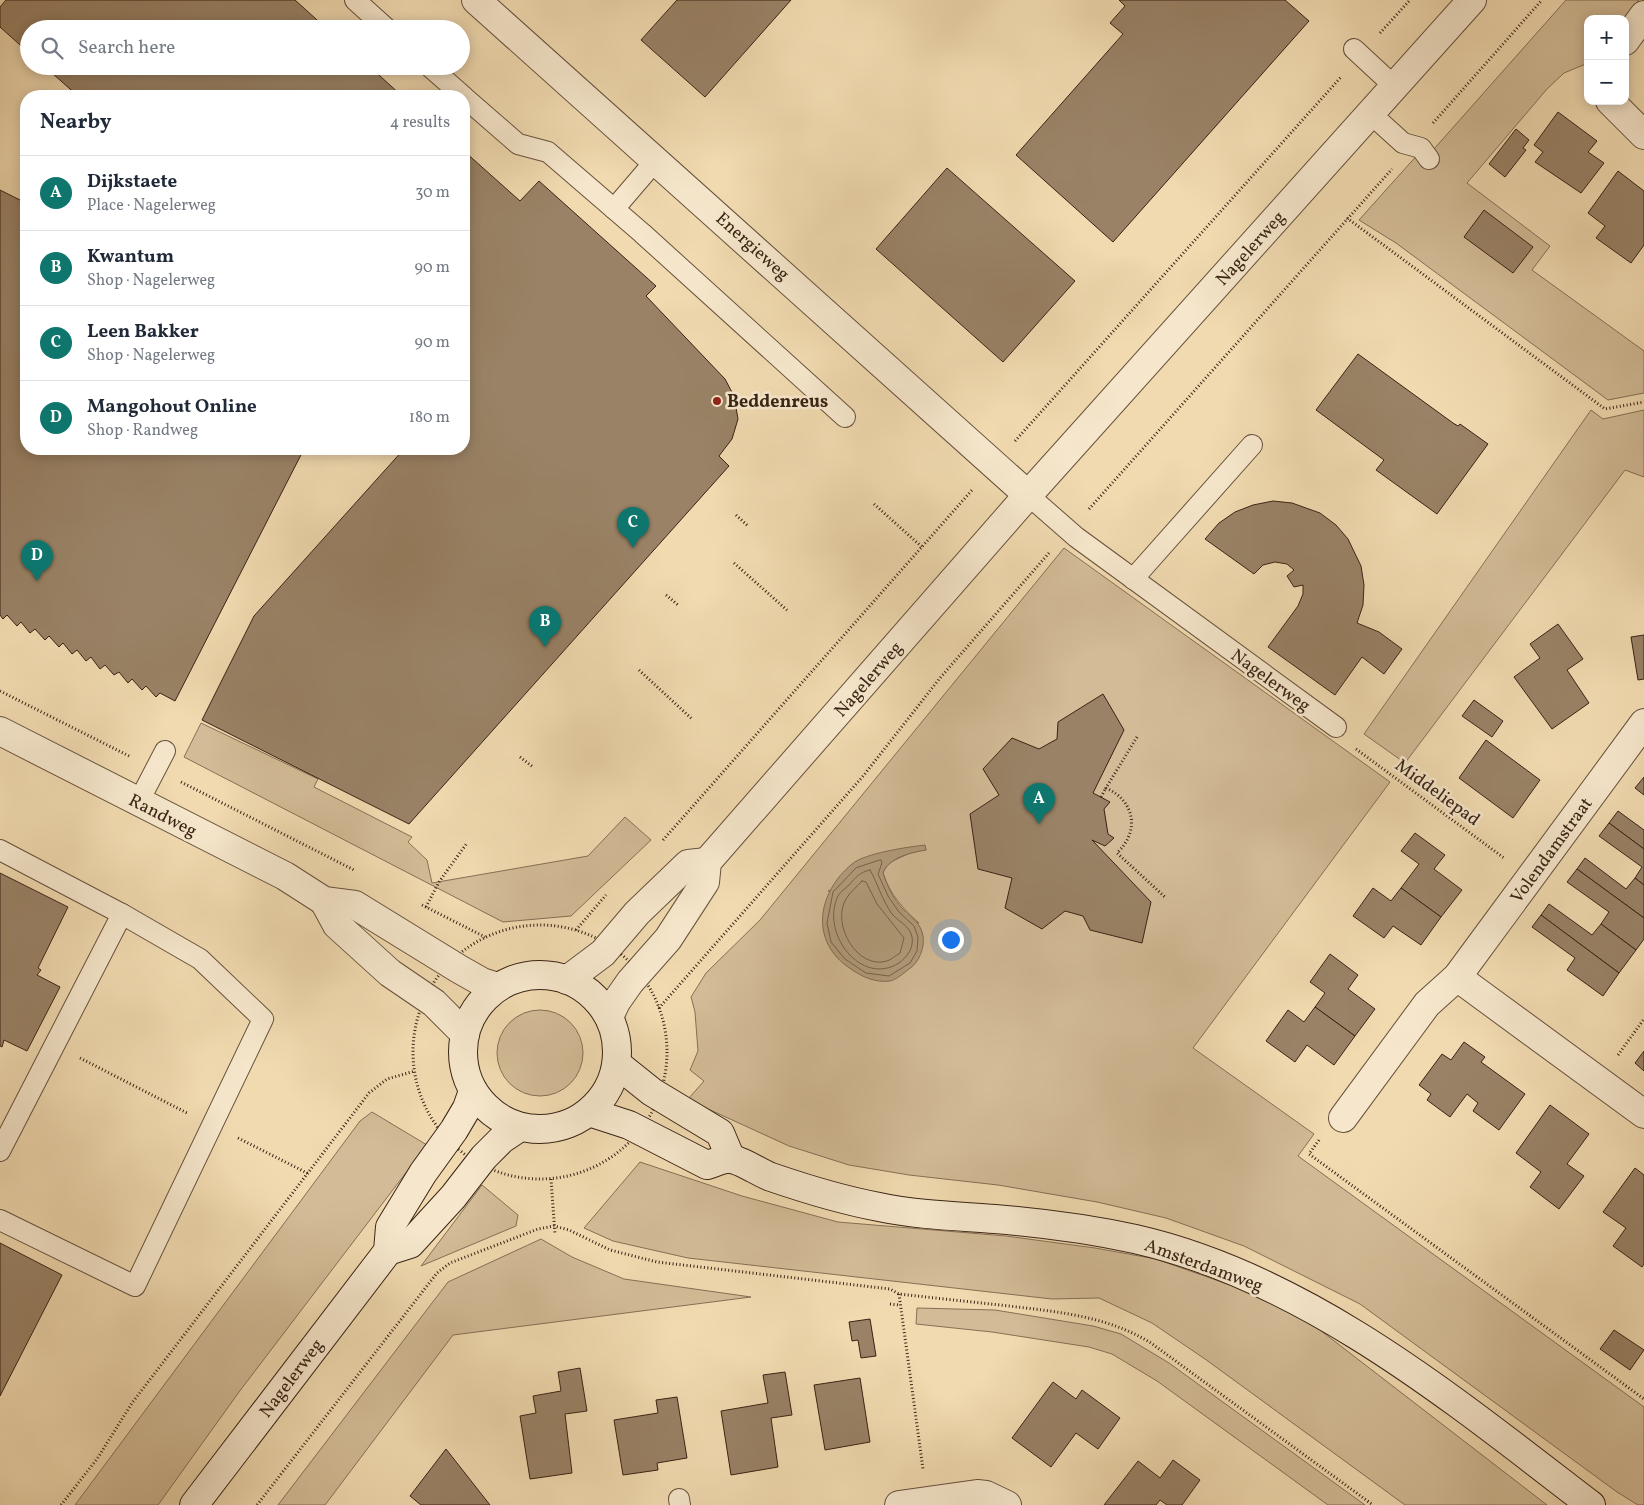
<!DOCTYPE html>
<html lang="en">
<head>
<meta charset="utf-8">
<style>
	:root { --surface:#fff; --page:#f2f2f3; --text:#1f2937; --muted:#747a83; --line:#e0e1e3; --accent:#0f766e }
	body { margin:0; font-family:Vollkorn,serif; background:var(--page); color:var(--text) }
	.controls { position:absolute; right:15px; top:15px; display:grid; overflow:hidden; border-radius:10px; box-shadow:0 2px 12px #0003 }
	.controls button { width:45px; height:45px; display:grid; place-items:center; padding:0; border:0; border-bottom:1px solid var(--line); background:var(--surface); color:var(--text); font:25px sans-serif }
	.you { position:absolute; left:950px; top:939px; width:18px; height:18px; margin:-12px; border:4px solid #fff; border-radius:50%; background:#1a73e8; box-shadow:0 0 0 8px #1a73e833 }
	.badge { display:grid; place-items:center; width:32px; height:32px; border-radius:50%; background:var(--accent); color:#fff; font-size:16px; font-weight:700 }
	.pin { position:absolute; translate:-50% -41px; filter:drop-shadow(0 1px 2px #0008) }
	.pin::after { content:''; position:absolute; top:26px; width:18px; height:15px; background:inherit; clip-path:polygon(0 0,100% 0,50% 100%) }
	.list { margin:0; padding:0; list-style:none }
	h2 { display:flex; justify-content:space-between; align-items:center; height:65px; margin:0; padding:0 20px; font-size:21px }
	h2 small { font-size:16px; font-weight:400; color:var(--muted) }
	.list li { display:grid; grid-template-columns:32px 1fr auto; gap:15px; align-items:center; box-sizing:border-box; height:75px; padding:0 20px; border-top:1px solid var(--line) }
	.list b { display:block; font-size:19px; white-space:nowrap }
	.list p { margin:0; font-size:16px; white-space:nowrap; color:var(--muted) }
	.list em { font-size:16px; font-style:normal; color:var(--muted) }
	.icon { flex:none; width:28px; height:28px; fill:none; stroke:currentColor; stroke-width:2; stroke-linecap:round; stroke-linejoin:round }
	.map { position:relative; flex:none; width:1644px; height:1505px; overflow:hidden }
	.search { position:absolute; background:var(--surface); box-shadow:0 2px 12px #0003; left:20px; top:20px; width:450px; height:55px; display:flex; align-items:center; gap:12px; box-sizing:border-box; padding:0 18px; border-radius:28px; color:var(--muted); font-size:19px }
	.panel { position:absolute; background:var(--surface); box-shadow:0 2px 12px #0003; left:20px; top:90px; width:450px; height:365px; border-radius:20px }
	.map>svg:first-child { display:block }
	.green { fill:#d2bb96; stroke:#866f56; fill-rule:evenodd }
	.water { fill:#b29c7b; stroke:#826c52 }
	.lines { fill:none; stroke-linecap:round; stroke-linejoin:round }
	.shore { stroke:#766048; stroke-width:1 }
	.building { fill:#998266; stroke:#392315 }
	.service-casing { stroke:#67513c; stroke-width:22 }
	.minor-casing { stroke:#67513c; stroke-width:30 }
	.tertiary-casing { stroke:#67513c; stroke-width:30 }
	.secondary-casing { stroke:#392315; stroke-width:30 }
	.path { stroke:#392315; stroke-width:3; stroke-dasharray:1 2.5; stroke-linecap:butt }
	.service { stroke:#f6e7cc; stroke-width:20 }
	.minor { stroke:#f6e7cc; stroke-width:28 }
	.tertiary { stroke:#f6e7cc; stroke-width:28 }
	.secondary { stroke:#f6e7cc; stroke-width:28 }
	.poi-dot { fill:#8f2418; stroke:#f6e7cc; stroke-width:2 }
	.labels { text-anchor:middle; stroke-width:5; stroke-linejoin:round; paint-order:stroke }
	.street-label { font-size:18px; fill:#392315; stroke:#f6e7cc }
	.poi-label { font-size:18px; font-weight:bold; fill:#392315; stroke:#f6e7cc; text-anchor:start }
</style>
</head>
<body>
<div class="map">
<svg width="1644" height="1505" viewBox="0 0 1644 1505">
	<rect width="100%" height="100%" fill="#f1dab0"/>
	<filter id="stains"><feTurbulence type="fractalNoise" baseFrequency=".004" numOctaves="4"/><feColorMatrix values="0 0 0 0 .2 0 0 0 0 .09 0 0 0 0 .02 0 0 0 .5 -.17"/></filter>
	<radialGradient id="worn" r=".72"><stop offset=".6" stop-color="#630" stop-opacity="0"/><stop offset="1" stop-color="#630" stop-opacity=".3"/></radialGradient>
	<g class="green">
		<polygon points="1566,0 1639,0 1624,19 1588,19 1588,63 1564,73 1547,89 1467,183 1550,246 1532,270 1644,351 1644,393 1608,400 1396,243 1359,220 1428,143 1434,149"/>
		<polygon points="1591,410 1603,419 1644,410 1644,477 1625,470 1405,763 1364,734"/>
		<path d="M1064 548 1390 782 1193 1048 1314 1134 1298 1156 1644 1407V1505H1638L1617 1492 1360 1304 1244 1246 1166 1218 1097 1202 998 1185 909 1175 849 1165 789 1146 706 1108 689 1098 704 1081 690 1070 698 1051 695 1012 691 997 706 973 760 920ZM925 846 926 850C911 852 888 858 883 873 890 894 902 908 919 923L828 891Z"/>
		<polygon points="201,723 318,779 314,787 412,837 408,842 427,860 432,883 588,856 625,817 651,840 571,916 503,922 184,757"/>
		<circle cx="540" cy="1053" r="43"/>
		<polygon points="372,1112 427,1145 239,1392 158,1505 75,1505 360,1121"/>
		<polygon points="640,1162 742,1196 838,1222 1006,1236 1095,1248 1156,1259 1236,1287 1307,1320 1547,1505 1405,1505 1205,1359 1152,1323 1099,1298 1052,1299 688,1258 613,1241 584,1228"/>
		<polygon points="482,1185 518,1215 516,1226 421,1266"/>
		<polygon points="541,1239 572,1257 624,1279 751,1297 453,1335 325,1505 278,1505 448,1282"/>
		<polygon points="917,1308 995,1310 1093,1326 1121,1334 1169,1363 1365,1505 1328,1505 1157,1381 1112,1354 1089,1347 992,1332 916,1324"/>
	</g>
	<path class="water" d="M925 845 926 850C912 852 888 858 883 873 887 886 894 900 903 909 912 918 921 923 923 936 925 947 919 963 909 969 904 973 896 980 890 981 876 983 862 977 851 969 809 942 817 893 852 864 865 853 908 847 925 845Z"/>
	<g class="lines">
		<g class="shore">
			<polygon points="881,860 882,863 878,874 888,896 899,912 914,926 918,937 917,951 910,963 889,976 866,973 845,959 831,942 827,923 833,892 856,868"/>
			<path d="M870 870C878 884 882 900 892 914 899 922 910 926 912 937 914 948 907 957 899 963 861 987 820 933 838 896 840 892 846 888 849 885 856 877 860 872 870 870Z"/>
			<path d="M862 881 866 882 877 904 904 938 900 953C896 955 891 960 887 961 857 970 831 924 846 899 850 892 857 887 862 881Z"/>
		</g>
	</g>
	<g class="building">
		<polygon points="6,0 295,0 327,29 29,29 29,53 0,27 0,7"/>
		<polygon points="677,0 791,0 705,97 641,40"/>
		<polygon points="1119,0 1285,0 1309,21 1113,242 1016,155 1123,34 1110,23 1125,6"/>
		<polygon points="44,66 369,66 402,96 78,96"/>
		<polygon points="1558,112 1597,141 1588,152 1604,163 1581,193 1535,162 1543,152 1534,145"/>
		<polygon points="1516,129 1529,140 1523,148 1526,150 1505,177 1489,164"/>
		<polygon points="464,151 520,201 539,181 656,286 646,296 725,379 734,396 738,419 732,439 719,456 729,466 409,824 202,720 254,616 404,449 464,449"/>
		<polygon points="947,168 1075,281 1003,362 876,249"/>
		<polygon points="1618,171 1644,191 1644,245 1631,263 1596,238 1605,226 1588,213"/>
		<polygon points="0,190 26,203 26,449 304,449 175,701 160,693 156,697 146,686 142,690 132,679 128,683 119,672 114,675 105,665 100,669 91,657 86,661 77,650 72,654 63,643 59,647 49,636 45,640 35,629 30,633 21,622 17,626 7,615 3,619 0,615"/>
		<polygon points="1484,210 1533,247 1513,273 1464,237"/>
		<polygon points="1358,354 1453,423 1458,426 1460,424 1488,444 1437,514 1376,470 1384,460 1316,410"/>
		<polygon points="1273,501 1292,503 1320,513 1336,525 1348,539 1361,566 1364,585 1363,605 1357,623 1379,632 1402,649 1384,674 1362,657 1335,695 1268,647 1298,606 1303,594 1303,585 1294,587 1287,576 1294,570 1287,564 1275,562 1263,565 1254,574 1205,539 1219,523 1235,512 1253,505"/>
		<polygon points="1558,624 1583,659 1567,670 1589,703 1552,729 1514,677 1540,658 1530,644"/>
		<polygon points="1644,635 1644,679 1638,680 1631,637"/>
		<polygon points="1103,694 1124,730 1093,793 1110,802 1104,809 1108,834 1114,838 1105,846 1092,840 1151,902 1142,943 1090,930 1083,916 1065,911 1042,929 1005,908 1012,878 978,869 970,814 999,795 983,769 1012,738 1039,749 1057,739 1058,722"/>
		<polygon points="1474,700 1503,721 1492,737 1462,716"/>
		<polygon points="1486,740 1540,780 1513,818 1459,778"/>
		<polygon points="1644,777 1644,795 1635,788"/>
		<polygon points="1618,811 1644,830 1644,849 1609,823"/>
		<polygon points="1609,823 1644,849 1644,885 1635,878 1642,867 1599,836"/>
		<polygon points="1415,833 1445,855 1434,869 1462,890 1441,917 1401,888 1419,864 1401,851"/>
		<polygon points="1585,858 1626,889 1635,878 1644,885 1644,918 1577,869"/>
		<polygon points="1577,869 1644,918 1644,939 1636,950 1601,924 1609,912 1567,882"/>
		<polygon points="0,873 68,907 38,968 41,970 37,975 60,987 27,1051 4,1040 2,1047 0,1046"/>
		<polygon points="1373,888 1391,901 1401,888 1441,917 1421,945 1393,926 1384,938 1353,916"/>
		<polygon points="1549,904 1592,935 1601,924 1636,950 1619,973 1541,915"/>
		<polygon points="1541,915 1619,973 1603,996 1567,970 1575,958 1532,927"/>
		<polygon points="1330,954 1358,975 1348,989 1375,1009 1355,1036 1315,1007 1325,993 1310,982"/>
		<polygon points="1315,1007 1355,1036 1334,1065 1307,1045 1295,1062 1266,1041 1288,1010 1304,1022"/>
		<polygon points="1464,1042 1485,1057 1481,1062 1525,1094 1499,1130 1473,1111 1478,1103 1467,1094 1450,1117 1427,1100 1431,1094 1419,1085 1442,1054 1451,1060"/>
		<polygon points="1644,1051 1644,1071 1635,1063"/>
		<polygon points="1550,1105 1589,1134 1567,1164 1584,1176 1559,1209 1530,1187 1541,1172 1516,1153"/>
		<polygon points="1635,1168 1644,1175 1644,1264 1642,1267 1613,1246 1626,1228 1603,1212"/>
		<polygon points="0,1243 62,1275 0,1396"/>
		<polygon points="870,1319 876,1356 861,1358 858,1340 852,1341 849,1322"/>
		<polygon points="1614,1330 1644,1350 1630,1370 1600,1349"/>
		<polygon points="580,1368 587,1411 565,1414 572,1473 530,1479 520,1416 536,1413 533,1396 561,1391 558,1372"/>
		<polygon points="785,1372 792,1415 771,1418 778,1467 731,1475 721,1411 768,1403 763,1375"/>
		<polygon points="860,1378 870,1442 825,1450 814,1385"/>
		<polygon points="1053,1382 1076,1399 1082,1390 1120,1418 1098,1449 1076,1433 1051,1467 1012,1438"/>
		<polygon points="677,1397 687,1458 657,1463 658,1470 623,1475 614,1420 658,1413 656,1400"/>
		<polygon points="446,1449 490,1505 421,1505 410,1496"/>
		<polygon points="1173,1460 1200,1480 1182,1505 1167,1505 1160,1500 1156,1505 1104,1505 1138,1461 1160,1478"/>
	</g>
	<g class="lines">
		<defs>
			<g id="service">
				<polyline points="355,0 387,29"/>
				<polyline points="1354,49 1395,87"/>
				<polyline points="429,66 463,96"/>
				<polyline points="464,97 518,144 548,152 642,233 845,417"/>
				<polyline points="1371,114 1403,143 1421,148 1429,159"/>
				<polyline points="614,209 656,160"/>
				<polyline points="1028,495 1076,537 1336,727"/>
				<polyline points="1133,579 1252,445"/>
				<polyline points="138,803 165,751"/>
				<polyline points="0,850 122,914"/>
				<polyline points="0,1151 122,914 200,959 263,1019 135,1286 0,1220"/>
				<polyline points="679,1499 680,1505"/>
			</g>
			<g id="minor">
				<polyline points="476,0 1028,495"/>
				<polyline points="1625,41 1644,15"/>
				<polyline points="1610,101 1644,135"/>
				<polyline points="1457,977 1644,723"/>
				<polyline points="1343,1118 1427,1004 1457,977 1644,1114"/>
				<polyline points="899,1505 977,1494 986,1495 1007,1505"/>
			</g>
			<g id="tertiary">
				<polyline points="0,731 285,876 324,901 355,905 459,969 482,982 498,987"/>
				<polyline points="324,901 337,925 390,973 434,1003 465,1034"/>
				<polyline points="567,980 603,953 637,913 688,864 707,862"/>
				<polyline points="609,1017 616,1002 630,982 668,939 705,882 707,862 1028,495 1472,0"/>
			</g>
			<g id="secondary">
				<circle cx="540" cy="1052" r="77"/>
				<polyline points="617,1064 652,1092 720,1133 731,1159"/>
				<path d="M589 1112 629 1125 707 1165C714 1163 724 1158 731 1159 741 1160 760 1173 771 1177 806 1189 842 1200 879 1207 917 1215 956 1216 995 1219 1043 1223 1089 1229 1135 1239 1307 1278 1455 1401 1591 1505"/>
				<polyline points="388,1251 410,1244 453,1197 484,1157 502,1139 520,1127"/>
				<polyline points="194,1505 388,1251 390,1227 423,1173 454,1130 467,1108 473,1091"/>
			</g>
		</defs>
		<use href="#service" class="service-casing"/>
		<use href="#minor" class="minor-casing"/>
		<use href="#tertiary" class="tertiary-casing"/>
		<use href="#secondary" class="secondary-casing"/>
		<g class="path">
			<polyline points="1380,33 1410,0"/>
			<polyline points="1433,123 1542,0"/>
			<polyline points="1347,218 1605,409 1644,402"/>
			<polyline points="1015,441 1341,77"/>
			<polyline points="874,504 922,547"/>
			<polyline points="1089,509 1392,169"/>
			<polyline points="736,515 748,526"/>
			<polyline points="734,563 788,611"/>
			<polyline points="666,595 678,605"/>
			<polyline points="639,670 692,719"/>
			<polyline points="0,691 131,757"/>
			<path d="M1137 737 1106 788C1135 801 1140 831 1117 853L1166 898"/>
			<polyline points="1356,749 1504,858"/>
			<polyline points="520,757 533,767"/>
			<polyline points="181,782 354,870"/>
			<polyline points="1101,797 1106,788"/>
			<polyline points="663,840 973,489"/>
			<polyline points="422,905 485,937"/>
			<polyline points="426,907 439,882 467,843"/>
			<circle cx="540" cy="1052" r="127"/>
			<polyline points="576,930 606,895"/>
			<polyline points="659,1008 864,775 940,678 1049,553"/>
			<polyline points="1618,1055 1644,1019"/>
			<polyline points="80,1058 187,1113"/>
			<polyline points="238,1138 309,1174"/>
			<polyline points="1319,1140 1309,1154 1644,1399"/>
			<polyline points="551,1179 555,1234"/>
			<polyline points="899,1294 923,1469"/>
			<polyline points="890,1304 899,1305"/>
			<polyline points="61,1505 97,1459 132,1403 369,1093 387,1079 415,1071"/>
			<path d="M257 1505 437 1273 450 1263 538 1229 554 1226 569 1230 610 1250 657 1262 890 1289 899 1294C935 1298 972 1302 1009 1306 1059 1312 1107 1316 1151 1343L1373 1505"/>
		</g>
		<use href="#service" class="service"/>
		<use href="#minor" class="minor"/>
		<use href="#tertiary" class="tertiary"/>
		<use href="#secondary" class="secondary"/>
	</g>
	<circle class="poi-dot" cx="717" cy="401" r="5"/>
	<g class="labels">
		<g class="street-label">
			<text transform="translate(753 246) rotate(42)" y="6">Energieweg</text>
			<text transform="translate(1250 248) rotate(-48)" y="6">Nagelerweg</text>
			<text transform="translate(868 679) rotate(-49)" y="6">Nagelerweg</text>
			<text transform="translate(1271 680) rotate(36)" y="6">Nagelerweg</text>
			<text transform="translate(1438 792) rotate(36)" y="6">Middeliepad</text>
			<text transform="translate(163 815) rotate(27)" y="6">Randweg</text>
			<text transform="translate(1551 850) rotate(-54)" y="6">Volendamstraat</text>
			<text transform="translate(1204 1265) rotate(20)" y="6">Amsterdamweg</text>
			<text transform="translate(291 1378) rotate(-53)" y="6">Nagelerweg</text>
		</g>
		<g class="poi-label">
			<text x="727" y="407">Beddenreus</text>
		</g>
	</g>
	<rect width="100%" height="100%" filter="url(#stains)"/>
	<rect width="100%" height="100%" fill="url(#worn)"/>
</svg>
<div class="controls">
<button>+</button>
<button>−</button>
</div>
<div class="you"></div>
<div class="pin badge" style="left:1039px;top:824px">A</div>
<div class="pin badge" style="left:545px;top:647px">B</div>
<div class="pin badge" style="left:633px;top:548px">C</div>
<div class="pin badge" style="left:37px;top:581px">D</div>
<div class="search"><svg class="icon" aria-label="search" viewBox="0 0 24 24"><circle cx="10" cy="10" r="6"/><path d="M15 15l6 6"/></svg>Search here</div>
<section class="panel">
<h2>Nearby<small>4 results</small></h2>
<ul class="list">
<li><span class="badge">A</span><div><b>Dijkstaete</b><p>Place · Nagelerweg</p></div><em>30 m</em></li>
<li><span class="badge">B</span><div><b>Kwantum</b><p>Shop · Nagelerweg</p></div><em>90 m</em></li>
<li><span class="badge">C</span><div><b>Leen Bakker</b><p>Shop · Nagelerweg</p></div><em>90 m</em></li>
<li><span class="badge">D</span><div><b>Mangohout Online</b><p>Shop · Randweg</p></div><em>180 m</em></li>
</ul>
</section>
</div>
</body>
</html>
